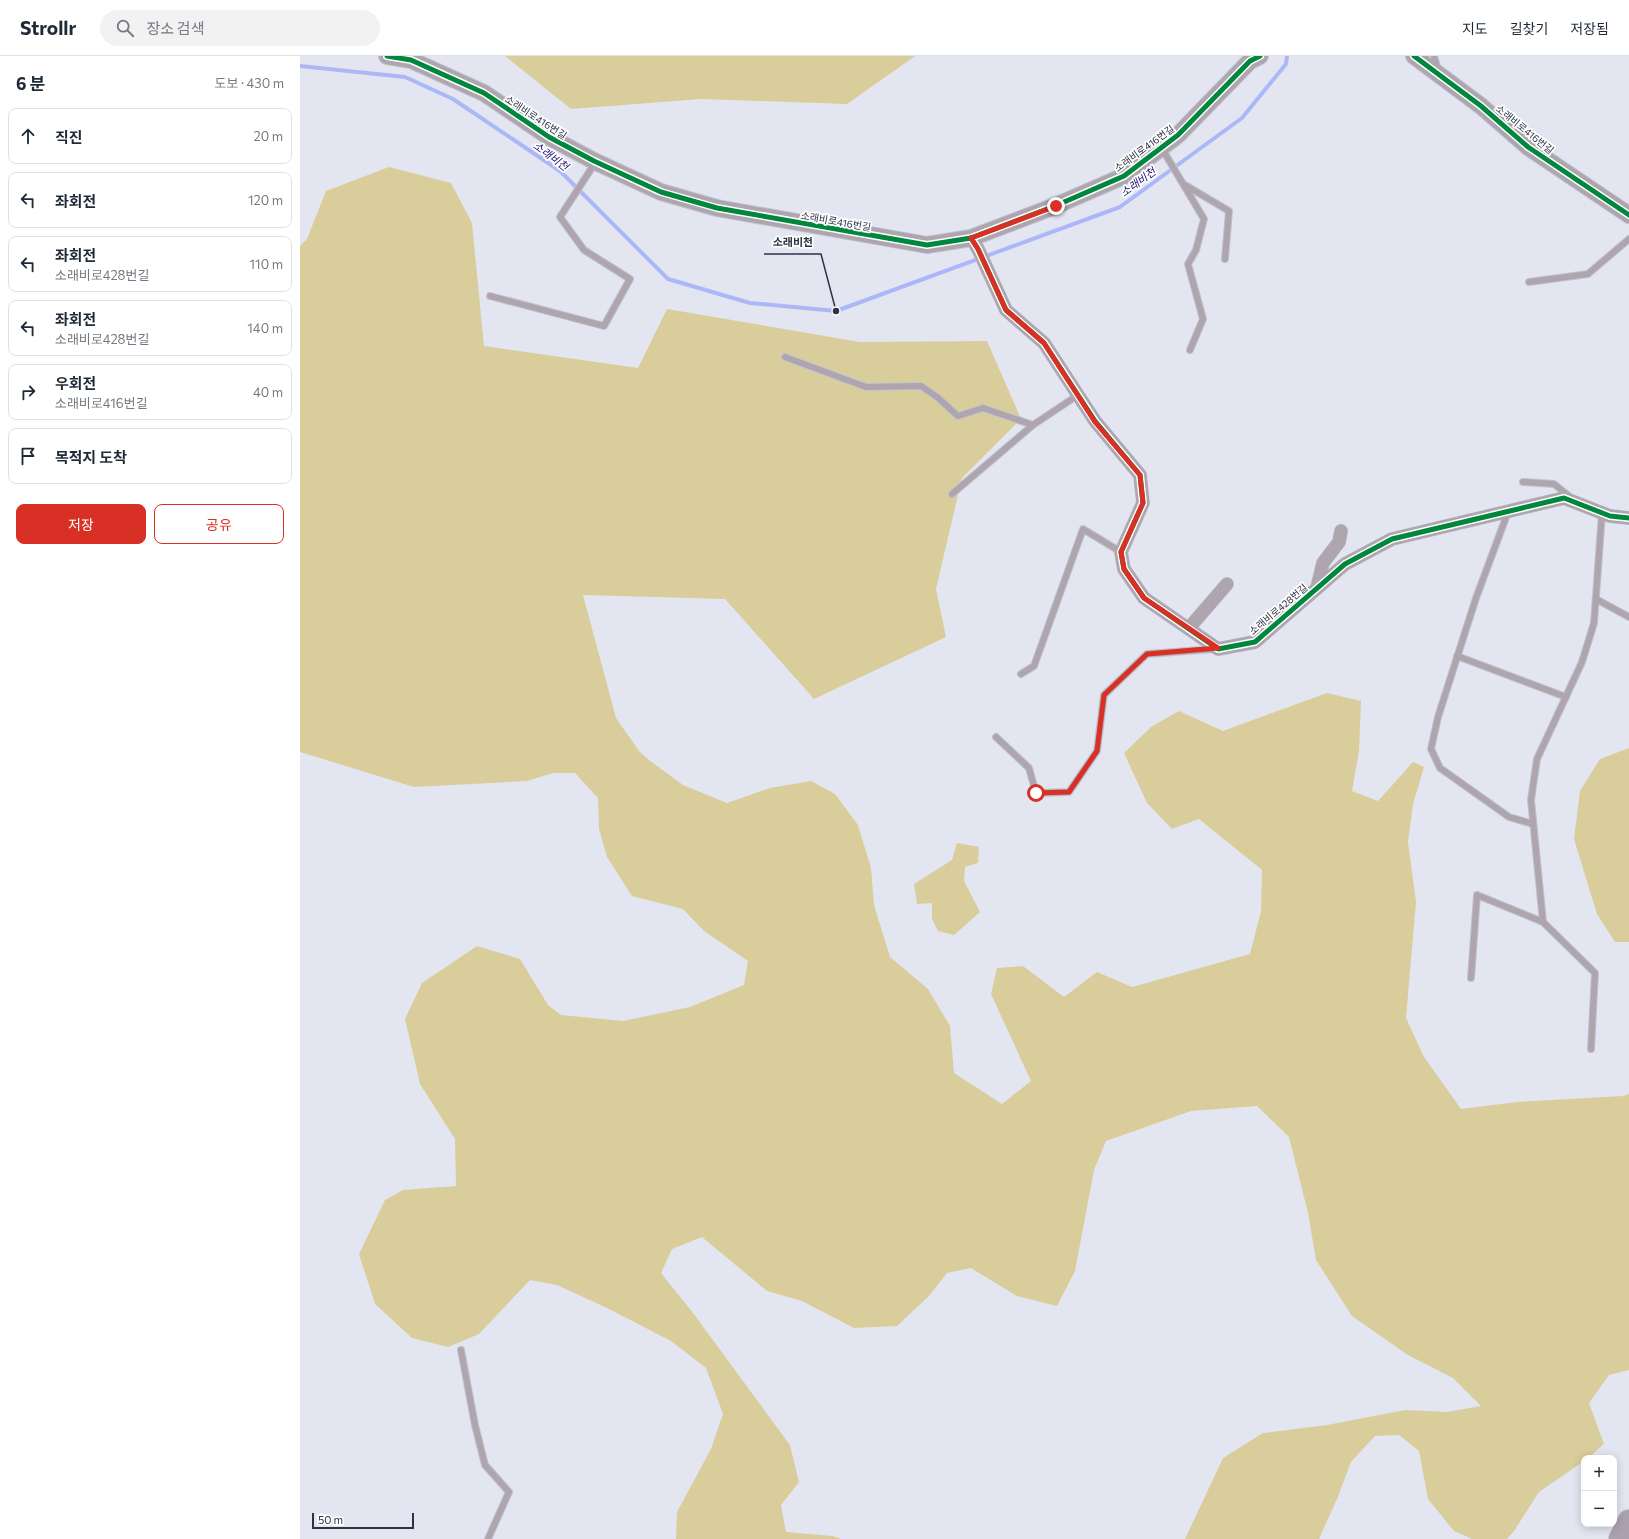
<!DOCTYPE html>
<html lang="ko">
<head>
<meta charset="utf-8">
<style>
	:root { --surface:#fff; --page:#f2f2f3; --text:#1f2937; --muted:#747a83; --line:#e0e1e3; --accent:#d93025 }
	body { margin:0; font-family:Commissioner,"Noto Sans KR",sans-serif; background:var(--page); color:var(--text) }
	.controls { position:absolute; right:12px; bottom:12px; display:grid; overflow:hidden; border-radius:8px; box-shadow:0 2px 10px #0003 }
	.controls button { width:36px; height:36px; display:grid; place-items:center; padding:0; border:0; border-bottom:1px solid var(--line); background:var(--surface); color:var(--text); font:20px sans-serif }
	.scale { position:absolute; left:12px; bottom:10px; width:102px; box-sizing:border-box; padding-left:4px; border:2px solid #2e3245; border-top:0; font-size:11px; line-height:14px; white-space:nowrap; color:#2e3245; -webkit-text-stroke:3px #fff; paint-order:stroke }
	.stop { position:absolute; width:12px; height:12px; margin:-9px; border:3px solid #d93025; border-radius:50%; background:#fff }
	.stop.end { background:#d93025; border-color:#fff; box-shadow:0 1px 4px #0008 }
	.list { margin:0; padding:0; list-style:none }
	h2 { display:flex; justify-content:space-between; align-items:center; height:52px; margin:0; padding:0 16px; font-size:17px }
	h2 small { font-size:13px; font-weight:400; color:var(--muted) }
	.list li { display:grid; grid-template-columns:26px 1fr auto; gap:12px; align-items:center; box-sizing:border-box; height:56px; margin:0 8px 8px; padding:0 8px; border:1px solid var(--line); border-radius:8px }
	.list b { display:block; font-size:15px; white-space:nowrap }
	.list p { margin:0; font-size:13px; white-space:nowrap; color:var(--muted) }
	.list em { font-size:13px; font-style:normal; color:var(--muted) }
	.actions { display:flex; gap:8px; padding:12px 16px }
	.actions a { flex:1; padding:9px 0; border:1px solid var(--accent); border-radius:8px; text-align:center; font-size:14px; color:var(--accent) }
	.actions .main { background:var(--accent); color:#fff }
	.icon { flex:none; width:22px; height:22px; fill:none; stroke:currentColor; stroke-width:2; stroke-linecap:round; stroke-linejoin:round }
	.map { position:relative; flex:none; width:1329px; height:1483px; overflow:hidden }
	header { display:flex; align-items:center; gap:24px; box-sizing:border-box; height:56px; padding:0 20px; background:var(--surface); border-bottom:1px solid var(--line) }
	header strong { font-size:19px }
	nav { display:flex; gap:22px; margin-inline-start:auto; font-size:14px }
	.search { width:280px; height:36px; background:var(--page); display:flex; align-items:center; gap:10px; box-sizing:border-box; padding:0 14px; border-radius:22px; color:var(--muted); font-size:15px }
	main { display:flex }
	aside { flex:1; background:var(--surface) }
	.map>svg:first-child { display:block }
	.green { fill:#d9cd9c }
	.lines { fill:none; stroke-linecap:round; stroke-linejoin:round }
	.stream { stroke:#acb7f8; stroke-width:4 }
	.service-casing { stroke:#c0c3cd; stroke-width:8 }
	.minor-casing { stroke:#c0c3cd; stroke-width:14 }
	.tertiary-casing { stroke:#c0c3cd; stroke-width:18 }
	.motorway-casing { stroke:#c0c3cd; stroke-width:24 }
	.service { stroke:#afa5ae; stroke-width:6 }
	.minor { stroke:#afa5ae; stroke-width:13 }
	.tertiary { stroke:#afa5ae; stroke-width:16 }
	.motorway { stroke:#aba1ae; stroke-width:22 }
	.cycleway-casing { stroke:#fff; stroke-width:8 }
	.cycleway { stroke:#00873e; stroke-width:5 }
	.route { stroke:#d93025; stroke-width:5 }
	.labels { text-anchor:middle; stroke-width:3.5; stroke-linejoin:round; paint-order:stroke }
	.street-label { font-size:10px; fill:#2e3245; stroke:#fff }
	.water-label { font-size:11px; font-style:italic; fill:#1e1378; stroke:#fff }
	.leader { fill:none; stroke:#2e3245; stroke-width:1.5 }
	.callout-dot { fill:#2e3245; stroke:#fff; stroke-width:1.5 }
	.callout-label { font-size:11px; text-anchor:middle; font-weight:bold; fill:#2e3245; stroke:#fff; stroke-width:3.5; stroke-linejoin:round; paint-order:stroke }
</style>
</head>
<body>
<header>
<strong>Strollr</strong>
<div class="search"><svg class="icon" aria-label="search" viewBox="0 0 24 24"><circle cx="10" cy="10" r="6"/><path d="M15 15l6 6"/></svg>장소 검색</div>
<nav><a>지도</a><a>길찾기</a><a>저장됨</a></nav>
</header>
<main>
<aside>
<h2>6 분<small>도보 · 430 m</small></h2>
<ul class="list">
<li><svg class="icon" aria-label="ahead" viewBox="0 0 24 24"><path d="M12 20V5M6 11l6-6 6 6"/></svg><div><b>직진</b></div><em>20 m</em></li>
<li><svg class="icon" aria-label="left" viewBox="0 0 24 24"><path d="M17 20v-9H6M10 6l-5 5 5 5"/></svg><div><b>좌회전</b></div><em>120 m</em></li>
<li><svg class="icon" aria-label="left" viewBox="0 0 24 24"><path d="M17 20v-9H6M10 6l-5 5 5 5"/></svg><div><b>좌회전</b><p>소래비로428번길</p></div><em>110 m</em></li>
<li><svg class="icon" aria-label="left" viewBox="0 0 24 24"><path d="M17 20v-9H6M10 6l-5 5 5 5"/></svg><div><b>좌회전</b><p>소래비로428번길</p></div><em>140 m</em></li>
<li><svg class="icon" aria-label="right" viewBox="0 0 24 24"><path d="M7 20v-9h11M14 6l5 5-5 5"/></svg><div><b>우회전</b><p>소래비로416번길</p></div><em>40 m</em></li>
<li><svg class="icon" aria-label="arrive" viewBox="0 0 24 24"><path d="M6 21V4h12l-3 4 3 4H6"/></svg><div><b>목적지 도착</b></div></li>
</ul>
<div class="actions"><a class="main">저장</a><a>공유</a></div>
</aside>
<div class="map">
<svg width="1329" height="1483" viewBox="0 0 1329 1483">
	<rect width="100%" height="100%" fill="#e3e6f0"/>
	<g class="green">
		<polygon points="205,0 615,0 547,48 401,43 271,53"/>
		<polygon points="89,111 151,127 172,167 184,290 338,312 367,253 560,286 687,285 721,363 662,422 636,533 646,581 514,643 425,543 283,539 316,662 339,695 349,704 383,729 427,747 470,732 511,725 535,738 558,769 571,812 574,849 590,901 628,933 650,970 654,1017 702,1048 731,1025 691,938 697,912 723,910 764,941 797,916 832,931 950,898 961,855 962,814 899,763 872,773 847,747 824,697 851,671 879,655 923,675 1027,637 1061,645 1059,695 1052,735 1078,745 1113,706 1124,711 1113,748 1108,786 1116,846 1106,962 1124,1001 1161,1053 1217,1046 1323,1040 1329,1038 1329,1314 1309,1319 1289,1347 1304,1388 1288,1402 1284,1402 1284,1405 1239,1436 1214,1475 1207,1483 1172,1483 1154,1475 1128,1443 1119,1395 1099,1379 1075,1380 1051,1406 1037,1443 1019,1483 885,1483 923,1402 963,1377 1027,1369 1105,1354 1147,1356 1181,1350 1153,1322 1108,1299 1052,1260 1016,1204 1008,1157 989,1081 957,1050 891,1055 806,1085 794,1114 775,1215 757,1250 717,1240 671,1212 647,1217 629,1240 597,1270 554,1272 502,1245 467,1235 402,1181 372,1193 361,1217 393,1257 490,1389 499,1426 481,1449 486,1476 533,1480 541,1483 376,1483 377,1456 411,1393 423,1358 406,1312 371,1285 307,1252 257,1229 230,1224 179,1278 148,1291 112,1282 75,1248 59,1198 85,1144 103,1134 156,1130 155,1083 120,1028 105,963 122,927 177,890 220,903 248,949 261,959 323,965 390,951 444,929 448,905 404,875 383,853 332,840 307,801 299,773 298,742 275,717 253,717 227,725 114,731 0,696 0,190 7,183 26,135"/>
		<polygon points="1329,692 1329,886 1315,886 1297,858 1274,783 1280,735 1300,703"/>
		<polygon points="657,787 679,791 678,807 665,811 664,825 680,856 654,879 638,875 632,863 632,847 617,848 614,828 652,804"/>
	</g>
	<g class="lines">
		<polyline class="stream" points="0,10 105,21 153,43 260,115 368,223 450,247 536,255 820,151 942,62 986,8 987,0"/>
		<defs>
			<g id="service">
				<polyline points="1134,0 1138,14"/>
				<polyline points="861,91 904,163 896,194 888,208 903,263 890,294"/>
				<polyline points="885,129 929,155 925,203"/>
				<polyline points="1229,226 1288,218 1329,183"/>
				<polyline points="190,240 304,270 330,223 284,194 260,161 295,107"/>
				<polyline points="485,301 566,331 621,330 637,341 658,360 683,352 733,369"/>
				<polyline points="1223,426 1254,428 1269,440"/>
				<polyline points="652,438 733,369 778,339"/>
				<polyline points="1208,456 1176,542 1138,661 1131,693 1140,712 1209,761 1233,768"/>
				<polyline points="1296,543 1329,561"/>
				<polyline points="1157,600 1266,641"/>
				<polyline points="721,618 734,610 783,473 821,496"/>
				<polyline points="696,681 729,712 736,737 769,736 797,695 804,639 847,598 914,593"/>
				<polyline points="1171,922 1177,839 1243,866"/>
				<polyline points="1291,993 1295,917 1243,866 1231,744 1237,703 1282,606 1294,567 1302,457"/>
				<polyline points="161,1294 175,1369 185,1409 209,1436 188,1483"/>
			</g>
			<g id="minor">
				<polyline points="671,182 678,193 706,254 744,287 795,365 840,419 843,447 821,496 824,513 844,542 918,593 955,586 1045,508 1092,483 1264,442 1310,460 1329,462"/>
				<polyline points="1017,532 1023,507 1039,486 1041,475"/>
				<polyline points="889,572 927,528"/>
			</g>
			<g id="tertiary">
				<polyline points="87,0 111,4 184,37 249,81 294,105 361,136 417,152 627,189 671,182 755,150 824,120 878,79 950,5 960,0"/>
				<polyline points="1114,0 1181,50 1228,91 1329,159"/>
			</g>
			<polyline id="motorway" points="1320,1483 1329,1465"/>
		</defs>
		<use href="#service" class="service-casing"/>
		<use href="#minor" class="minor-casing"/>
		<use href="#tertiary" class="tertiary-casing"/>
		<use href="#motorway" class="motorway-casing"/>
		<use href="#service" class="service"/>
		<use href="#minor" class="minor"/>
		<use href="#tertiary" class="tertiary"/>
		<use href="#motorway" class="motorway"/>
		<defs>
			<g id="cycleway">
				<polyline points="87,0 111,4 184,37 249,81 294,105 361,136 417,152 627,189 671,182 755,150 824,120 878,79 950,5 960,0"/>
				<polyline points="1114,0 1181,50 1228,91 1329,159"/>
				<polyline points="671,182 678,193 706,254 744,287 795,365 840,419 843,447 821,496 824,513 844,542 918,593 955,586 1045,508 1092,483 1264,442 1310,460 1329,462"/>
			</g>
		</defs>
		<use href="#cycleway" class="cycleway-casing"/>
		<use href="#cycleway" class="cycleway"/>
	</g>
	<g class="lines">
		<polyline class="route" points="736,737 769,736 797,695 804,639 847,598 918,592 844,542 824,513 821,496 843,447 840,419 795,366 744,287 706,254 678,193 671,182 756,150"/>
	</g>
	<g class="labels">
		<g class="street-label">
			<text transform="translate(236 61) rotate(33)" y="4">소래비로416번길</text>
			<text transform="translate(1225 73) rotate(39)" y="4">소래비로416번길</text>
			<text transform="translate(844 92) rotate(-36)" y="4">소래비로416번길</text>
			<text transform="translate(536 165) rotate(10)" y="4">소래비로416번길</text>
			<text transform="translate(978 553) rotate(-40)" y="4">소래비로428번길</text>
		</g>
		<g class="water-label">
			<text transform="translate(251 100) rotate(36)" y="4">소래비천</text>
			<text transform="translate(838 126) rotate(-36)" y="4">소래비천</text>
		</g>
	</g>
	<path class="leader" d="M536 255L521 198H464"/>
	<circle class="callout-dot" cx="536" cy="255" r="4"/>
	<g class="callout-label">
		<text x="493" y="190">소래비천</text>
	</g>
</svg>
<div class="controls">
<button>+</button>
<button>−</button>
</div>
<div class="scale">50 m</div>
<div class="stop" style="left:736px;top:737px"></div>
<div class="stop end" style="left:756px;top:150px"></div>
</div>
</main>
</body>
</html>
